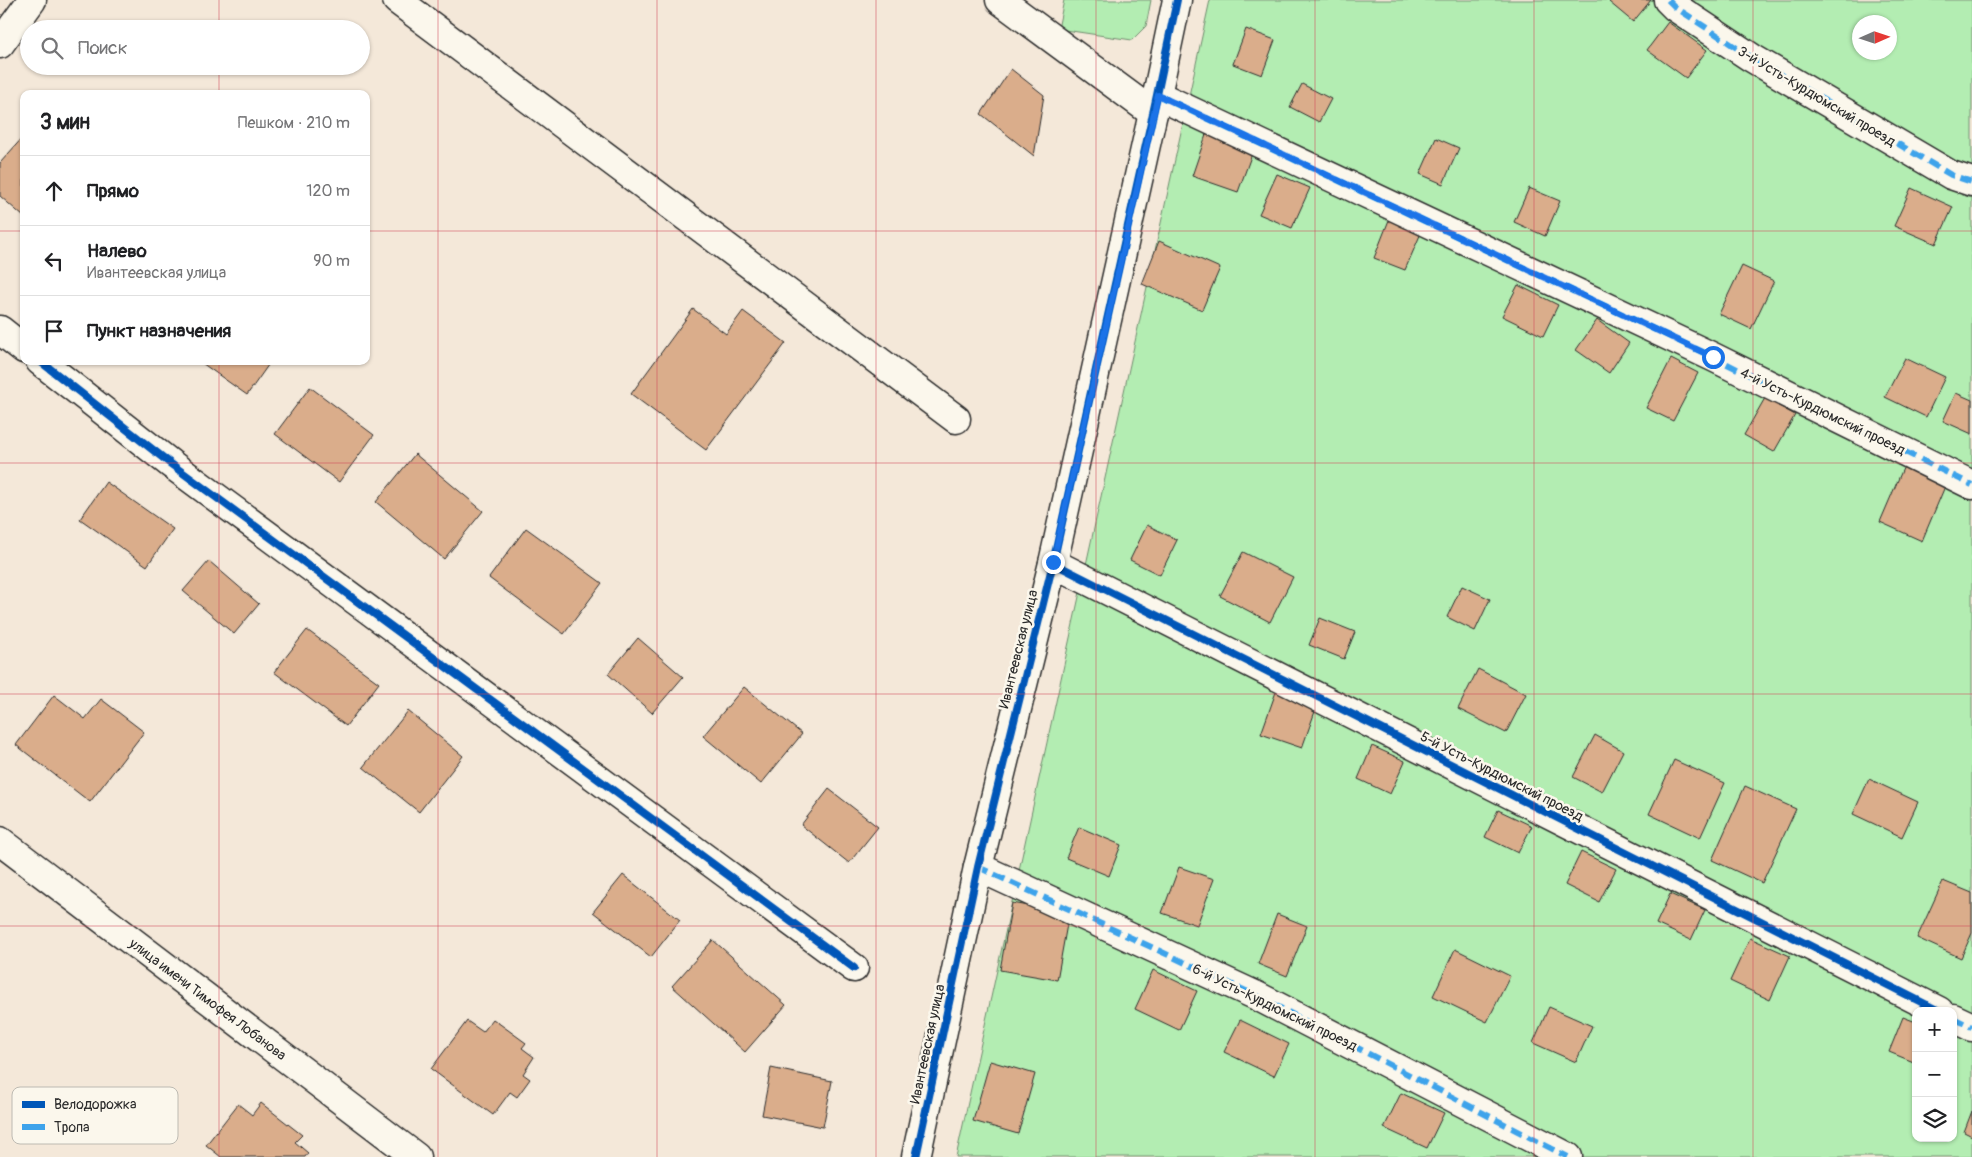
<!DOCTYPE html>
<html lang="ru">
<head>
<meta charset="utf-8">
<style>
	:root { --surface:#fff; --page:#f6f6f6; --text:#202124; --muted:#757577; --line:#e0e0e0 }
	body { margin:0; font-family:Pangolin,sans-serif; background:var(--page); color:var(--text) }
	.controls { position:absolute; right:15px; bottom:15px; display:grid; overflow:hidden; border-radius:10px; box-shadow:0 1px 4px #0004 }
	.controls button { width:45px; height:45px; display:grid; place-items:center; padding:0; border:0; border-bottom:1px solid var(--line); background:var(--surface); color:var(--text); font:25px sans-serif }
	.compass { position:absolute; left:1852px; top:15px; width:45px; height:45px; border-radius:50%; background:var(--surface); box-shadow:0 1px 4px #0004; rotate:87deg }
	.stop { position:absolute; width:15px; height:15px; margin:-11px; border:4px solid #1a73e8; border-radius:50%; background:#fff }
	.stop.end { background:#1a73e8; border-color:#fff; box-shadow:0 1px 5px #0008 }
	.list { margin:0; padding:0; list-style:none }
	h2 { display:flex; justify-content:space-between; align-items:center; height:65px; margin:0; padding:0 20px; font-size:21px }
	h2 small { font-size:16px; font-weight:400; color:var(--muted) }
	.list li { display:grid; grid-template-columns:32px 1fr auto; gap:15px; align-items:center; box-sizing:border-box; height:70px; padding:0 20px; border-top:1px solid var(--line) }
	.list b { display:block; font-size:19px; white-space:nowrap }
	.list p { margin:0; font-size:16px; white-space:nowrap; color:var(--muted) }
	.list em { font-size:16px; font-style:normal; color:var(--muted) }
	.icon { flex:none; width:28px; height:28px; fill:none; stroke:currentColor; stroke-width:2; stroke-linecap:round; stroke-linejoin:round }
	.map { position:relative; flex:none; width:1972px; height:1157px; overflow:hidden }
	.search { position:absolute; background:var(--surface); box-shadow:0 1px 4px #0004; left:20px; top:20px; width:350px; height:55px; display:flex; align-items:center; gap:12px; box-sizing:border-box; padding:0 18px; border-radius:28px; color:var(--muted); font-size:19px }
	.panel { position:absolute; background:var(--surface); box-shadow:0 1px 4px #0004; left:20px; top:90px; width:350px; height:275px; border-radius:10px }
	.map>svg:first-child { display:block }
	.green { fill:#b3edb2; stroke:#6f8c6e; fill-rule:evenodd }
	.building { fill:#daad8b; stroke:#2b2b2b }
	.lines { fill:none; stroke-linecap:round; stroke-linejoin:round }
	.minor-casing { stroke:#2b2b2b; stroke-width:31 }
	.minor { stroke:#fbf7ec; stroke-width:28 }
	.quiet { stroke:#3ea3eb; stroke-width:6; stroke-dasharray:12 6; stroke-linecap:butt }
	.cycleway-casing { stroke:#fbf7ec; stroke-width:11 }
	.cycleway { stroke:#0057b8; stroke-width:8 }
	.route { stroke:#1a73e8; stroke-width:6 }
	.grid { fill:none; stroke:#d1495b; stroke-width:1; stroke-opacity:0.55 }
	.labels { text-anchor:middle; stroke-width:5; stroke-linejoin:round; paint-order:stroke }
	.street-label { font-size:14px; fill:#2b2b2b; stroke:#fbf7ec }
	.key { fill:#fbf7ec; stroke:#bdbab2; stroke-width:1 }
	.key-label { font-size:14px; fill:#2b2b2b }
</style>
</head>
<body>
<div class="map">
<svg width="1972" height="1157" viewBox="0 0 1972 1157">
	<rect width="100%" height="100%" fill="#f4e8d9"/>
	<filter id="ink" filterUnits="userSpaceOnUse"><feTurbulence type="fractalNoise" baseFrequency=".02" numOctaves="2"/><feDisplacementMap in="SourceGraphic" scale="10" xChannelSelector="R" yChannelSelector="G"/><feConvolveMatrix kernelMatrix="1 2 1 2 8 2 1 2 1" color-interpolation-filters="sRGB"/></filter>
	<g filter="url(#ink)">
		<g class="green">
			<polygon points="1064,0 1151,0 1146,26 1132,40 1058,29"/>
			<path d="M1210 0H1972V1157H956ZM1860 22H1890V52H1860ZM1916 1011H1953V1138H1916Z"/>
		</g>
		<g class="building">
			<polygon points="1611,0 1651,0 1633,22 1609,2"/>
			<polygon points="1668,22 1707,50 1686,78 1647,50"/>
			<polygon points="1246,29 1275,40 1262,75 1233,64"/>
			<polygon points="1011,69 1044,95 1034,156 981,114"/>
			<polygon points="1302,84 1331,99 1319,122 1290,107"/>
			<polygon points="1207,132 1254,148 1238,192 1192,176"/>
			<polygon points="24,136 24,217 0,196 0,163"/>
			<polygon points="1436,138 1459,148 1443,184 1420,174"/>
			<polygon points="1277,174 1310,188 1292,228 1259,214"/>
			<polygon points="1529,188 1560,201 1545,236 1514,222"/>
			<polygon points="1911,188 1953,207 1936,244 1894,226"/>
			<polygon points="1389,220 1421,233 1405,270 1374,258"/>
			<polygon points="1159,241 1220,268 1202,310 1142,284"/>
			<polygon points="1742,266 1774,281 1751,329 1719,314"/>
			<polygon points="1518,285 1558,305 1543,336 1502,316"/>
			<polygon points="693,309 726,334 743,311 786,343 706,450 631,394"/>
			<polygon points="1597,320 1629,343 1609,373 1576,350"/>
			<polygon points="1905,358 1945,377 1926,417 1885,397"/>
			<polygon points="1671,359 1698,373 1673,421 1646,408"/>
			<polygon points="199,361 271,361 247,395"/>
			<polygon points="310,387 374,435 339,482 275,434"/>
			<polygon points="1956,393 1972,400 1972,434 1943,421"/>
			<polygon points="1765,398 1795,415 1774,452 1744,435"/>
			<polygon points="415,454 483,511 444,559 376,502"/>
			<polygon points="1904,466 1946,484 1922,541 1880,522"/>
			<polygon points="106,482 173,529 147,566 80,519"/>
			<polygon points="1147,525 1177,540 1160,575 1130,560"/>
			<polygon points="526,528 602,583 564,634 489,578"/>
			<polygon points="1243,552 1293,577 1270,622 1220,596"/>
			<polygon points="209,561 259,604 234,634 183,591"/>
			<polygon points="1462,586 1490,599 1475,631 1447,617"/>
			<polygon points="1320,618 1355,632 1344,659 1309,645"/>
			<polygon points="307,630 379,683 346,726 274,672"/>
			<polygon points="638,638 683,677 652,713 608,674"/>
			<polygon points="1478,669 1526,694 1506,733 1458,709"/>
			<polygon points="744,687 802,734 761,784 703,736"/>
			<polygon points="1277,689 1318,703 1302,748 1261,734"/>
			<polygon points="54,695 85,719 101,699 144,732 90,802 16,745"/>
			<polygon points="408,711 463,756 419,812 363,767"/>
			<polygon points="1595,735 1623,751 1602,792 1573,777"/>
			<polygon points="1372,746 1405,761 1390,794 1358,779"/>
			<polygon points="1674,760 1725,783 1700,838 1649,814"/>
			<polygon points="1869,779 1918,802 1902,837 1853,814"/>
			<polygon points="1745,786 1796,809 1762,883 1712,860"/>
			<polygon points="829,789 878,827 849,863 801,825"/>
			<polygon points="1498,810 1532,826 1518,853 1485,837"/>
			<polygon points="1079,827 1121,845 1109,876 1066,858"/>
			<polygon points="1581,852 1616,869 1599,902 1565,885"/>
			<polygon points="1179,867 1214,879 1197,925 1162,913"/>
			<polygon points="623,875 680,920 651,957 593,912"/>
			<polygon points="1943,881 1972,893 1972,933 1961,958 1917,938"/>
			<polygon points="1670,894 1705,910 1691,940 1656,924"/>
			<polygon points="1012,903 1069,913 1057,980 1000,970"/>
			<polygon points="1277,914 1307,926 1287,976 1258,964"/>
			<polygon points="1750,938 1790,956 1770,1000 1730,981"/>
			<polygon points="713,940 786,1005 745,1052 672,986"/>
			<polygon points="1455,949 1510,976 1487,1022 1433,996"/>
			<polygon points="1153,970 1197,991 1179,1030 1135,1009"/>
			<polygon points="1549,1007 1592,1026 1576,1062 1533,1043"/>
			<polygon points="1903,1017 1916,1022 1916,1063 1889,1052"/>
			<polygon points="493,1019 526,1043 522,1048 534,1057 523,1074 530,1079 517,1097 510,1092 493,1115 431,1069 467,1021 483,1032"/>
			<polygon points="1240,1020 1289,1044 1274,1076 1224,1052"/>
			<polygon points="990,1061 1035,1074 1018,1134 973,1121"/>
			<polygon points="771,1068 832,1081 823,1127 762,1115"/>
			<polygon points="1401,1093 1444,1113 1427,1148 1384,1128"/>
			<polygon points="261,1103 302,1135 295,1142 308,1153 305,1157 221,1157 206,1145 238,1104 252,1115"/>
			<polygon points="1972,1111 1972,1136 1964,1132"/>
		</g>
		<g class="lines">
			<defs>
				<g id="minor">
					<polyline points="397,0 956,419"/>
					<polyline points="1000,0 1153,113"/>
					<polyline points="1668,0 1675,7 1752,58 1951,175 1972,182"/>
					<polyline points="0,44 32,0"/>
					<polyline points="1157,95 1713,357 1972,485"/>
					<polyline points="0,330 24,349"/>
					<polyline points="40,361 171,464 854,968"/>
					<polyline points="1053,563 1939,1011"/>
					<polyline points="0,841 416,1157"/>
					<polyline points="978,867 1257,996 1568,1157"/>
					<polyline points="1953,1018 1972,1027"/>
					<polyline points="916,1157 978,867 1053,563 1157,95 1177,0"/>
				</g>
			</defs>
			<use href="#minor" class="minor-casing"/>
			<use href="#minor" class="minor"/>
			<g class="quiet">
				<polyline points="1668,0 1675,7 1752,58 1951,175 1972,182"/>
				<polyline points="1157,95 1713,357 1972,485"/>
				<polyline points="978,867 1257,996 1568,1157"/>
				<polyline points="1953,1018 1972,1027"/>
			</g>
			<defs>
				<g id="cycleway">
					<polyline points="40,361 171,464 854,968"/>
					<polyline points="1053,563 1939,1011"/>
					<polyline points="916,1157 978,867 1053,563 1157,95 1177,0"/>
				</g>
			</defs>
			<use href="#cycleway" class="cycleway-casing"/>
			<use href="#cycleway" class="cycleway"/>
		</g>
	</g>
	<g class="lines" filter="url(#ink)">
		<polyline class="route" points="1053,562 1158,95 1713,357"/>
	</g>
	<path class="grid" d="M219 0V29M438 0V1157M657 0V1157M876 0V1157M1096 0V1157M1315 0V1157M1534 0V1157M1753 0V1157M219 66V94M0 231H24M366 231H1972M219 361V1157M0 463H1972M0 694H1972M0 926H1972"/>
	<g class="labels">
		<g class="street-label">
			<text transform="translate(1817 96) rotate(31)" y="5">3-й Усть-Курдюмский проезд</text>
			<text transform="translate(1823 411) rotate(26)" y="5">4-й Усть-Курдюмский проезд</text>
			<text transform="translate(1018 649) rotate(-76)" y="5">Ивантеевская улица</text>
			<text transform="translate(1502 776) rotate(27)" y="5">5-й Усть-Курдюмский проезд</text>
			<text transform="translate(208 999) rotate(37)" y="5">улица имени Тимофея Лобанова</text>
			<text transform="translate(1275 1007) rotate(26)" y="5">6-й Усть-Курдюмский проезд</text>
			<text transform="translate(927 1044) rotate(-78)" y="5">Ивантеевская улица</text>
		</g>
	</g>
	<rect x="12" y="1087" width="166" height="57" rx="8" class="key"/>
	<rect x="22" y="1101" width="23" height="7" fill="#0057b8"/>
	<rect x="22" y="1124" width="23" height="6" fill="#3ea3eb"/>
	<g class="key-label">
		<text x="54" y="1109">Велодорожка</text>
		<text x="54" y="1132">Тропа</text>
	</g>
</svg>
<div class="controls">
<button>+</button>
<button>−</button>
<button><svg class="icon" aria-label="layers" viewBox="0 0 24 24"><path d="M12 4l9 5-9 5-9-5zM3 14l9 5 9-5"/></svg></button>
</div>
<svg class="compass" viewBox="-18 -18 36 36"><path d="M0-13l5 13h-10z" fill="#e53935"/><path d="M0 13l5-13h-10z" fill="#757577"/></svg>
<div class="stop" style="left:1713px;top:357px"></div>
<div class="stop end" style="left:1053px;top:562px"></div>
<div class="search"><svg class="icon" aria-label="search" viewBox="0 0 24 24"><circle cx="10" cy="10" r="6"/><path d="M15 15l6 6"/></svg>Поиск</div>
<section class="panel">
<h2>3 мин<small>Пешком · 210 m</small></h2>
<ul class="list">
<li><svg class="icon" aria-label="ahead" viewBox="0 0 24 24"><path d="M12 20V5M6 11l6-6 6 6"/></svg><div><b>Прямо</b></div><em>120 m</em></li>
<li><svg class="icon" aria-label="left" viewBox="0 0 24 24"><path d="M17 20v-9H6M10 6l-5 5 5 5"/></svg><div><b>Налево</b><p>Ивантеевская улица</p></div><em>90 m</em></li>
<li><svg class="icon" aria-label="arrive" viewBox="0 0 24 24"><path d="M6 21V4h12l-3 4 3 4H6"/></svg><div><b>Пункт назначения</b></div></li>
</ul>
</section>
</div>
</body>
</html>
